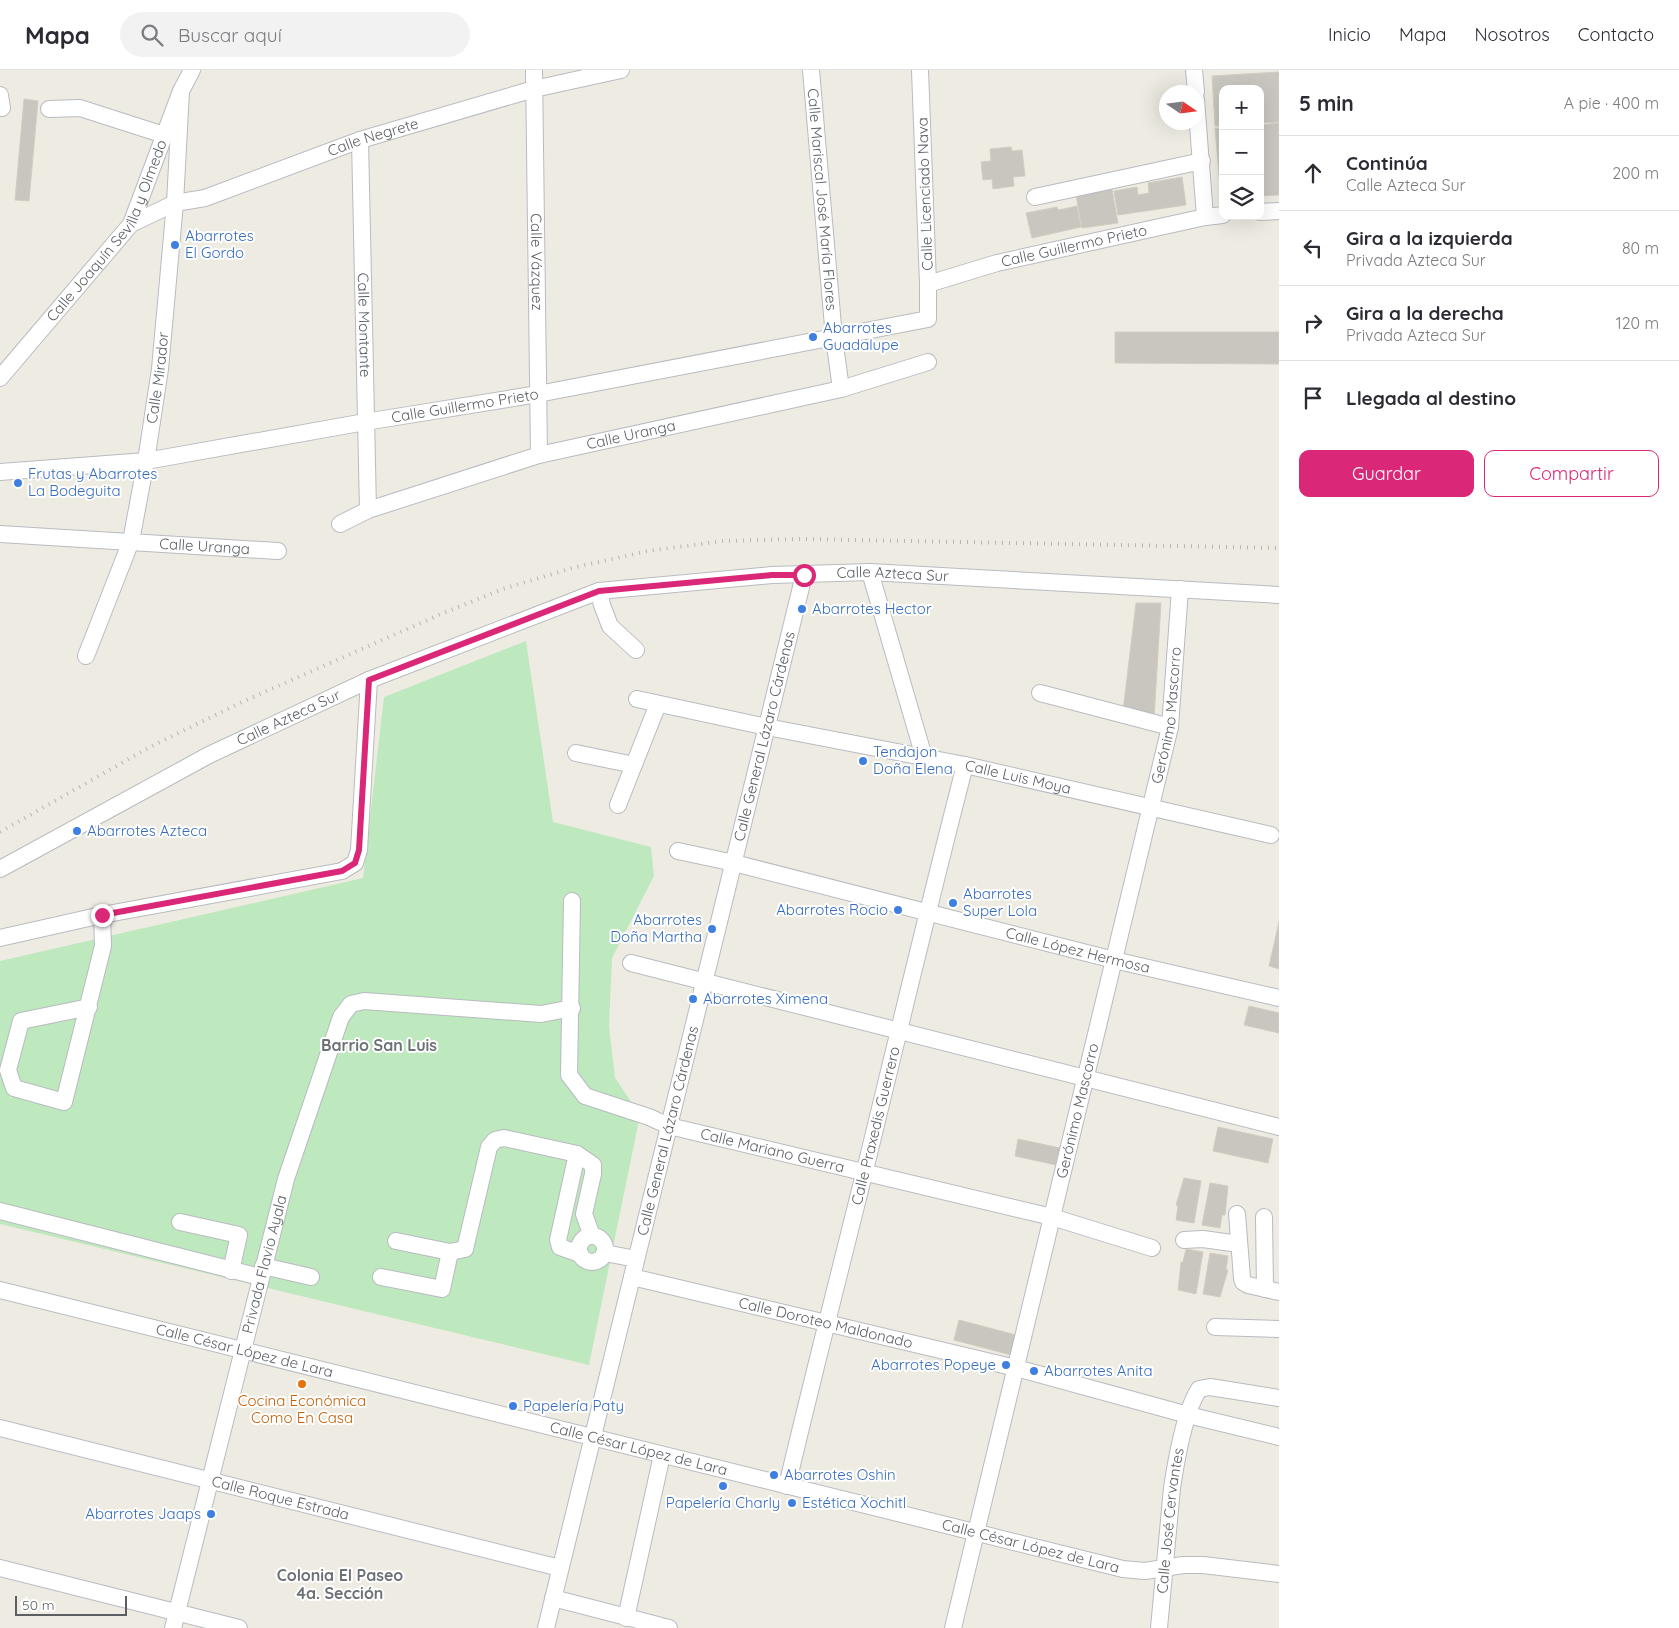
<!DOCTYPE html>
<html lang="es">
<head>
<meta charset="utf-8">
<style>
	:root { --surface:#fff; --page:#f2f2f3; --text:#2b2b33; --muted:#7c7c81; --line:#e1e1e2; --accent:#db2777 }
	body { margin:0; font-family:Quicksand,sans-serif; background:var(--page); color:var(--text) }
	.controls { position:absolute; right:15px; top:15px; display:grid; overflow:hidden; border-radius:10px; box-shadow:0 5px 20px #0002 }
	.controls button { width:45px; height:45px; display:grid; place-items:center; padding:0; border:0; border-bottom:1px solid var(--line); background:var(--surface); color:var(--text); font:25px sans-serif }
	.compass { position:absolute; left:1159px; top:15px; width:45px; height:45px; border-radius:50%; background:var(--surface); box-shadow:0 5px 20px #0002; rotate:103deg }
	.scale { position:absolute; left:15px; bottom:12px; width:112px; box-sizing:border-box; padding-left:5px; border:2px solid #5b5f64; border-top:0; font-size:14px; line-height:18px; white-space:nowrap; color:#5b5f64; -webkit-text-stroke:4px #fff; paint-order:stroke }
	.stop { position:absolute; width:15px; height:15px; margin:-11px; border:4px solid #db2777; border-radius:50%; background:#fff }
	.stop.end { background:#db2777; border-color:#fff; box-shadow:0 1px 5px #0008 }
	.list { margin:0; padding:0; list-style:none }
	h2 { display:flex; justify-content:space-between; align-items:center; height:65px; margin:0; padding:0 20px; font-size:21px }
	h2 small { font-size:16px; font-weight:400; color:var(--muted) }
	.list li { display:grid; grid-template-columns:32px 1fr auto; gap:15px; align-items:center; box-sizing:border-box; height:75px; padding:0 20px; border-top:1px solid var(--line) }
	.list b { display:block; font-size:19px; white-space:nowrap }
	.list p { margin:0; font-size:16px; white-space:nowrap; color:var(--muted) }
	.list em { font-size:16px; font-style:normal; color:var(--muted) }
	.actions { display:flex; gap:10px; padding:15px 20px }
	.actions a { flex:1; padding:11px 0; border:1px solid var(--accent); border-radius:10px; text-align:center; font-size:18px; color:var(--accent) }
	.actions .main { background:var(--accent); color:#fff }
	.icon { flex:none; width:28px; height:28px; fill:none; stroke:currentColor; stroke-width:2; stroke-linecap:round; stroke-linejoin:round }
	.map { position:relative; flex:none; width:1279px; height:1558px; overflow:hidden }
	header { display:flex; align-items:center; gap:30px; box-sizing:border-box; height:70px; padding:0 25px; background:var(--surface); border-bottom:1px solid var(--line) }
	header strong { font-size:24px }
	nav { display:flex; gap:28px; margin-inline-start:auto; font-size:18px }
	.search { width:350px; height:45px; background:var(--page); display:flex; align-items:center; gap:12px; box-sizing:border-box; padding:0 18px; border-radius:28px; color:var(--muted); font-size:19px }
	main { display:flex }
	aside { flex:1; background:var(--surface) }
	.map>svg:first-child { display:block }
	.green { fill:#bee8bd }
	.building { fill:#c9c6bf; stroke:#d3cdc0 }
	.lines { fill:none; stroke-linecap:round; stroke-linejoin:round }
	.minor-casing { stroke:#b8bbc0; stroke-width:18 }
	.minor { stroke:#fff; stroke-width:16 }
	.rail { stroke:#b4b5b5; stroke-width:4; stroke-dasharray:1 6; stroke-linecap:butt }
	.route { stroke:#db2777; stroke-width:6 }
	.shop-dot { fill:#3f7fe0; stroke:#fff; stroke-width:2 }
	.food-dot { fill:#e8710a; stroke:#fff; stroke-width:2 }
	.labels { text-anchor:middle; stroke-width:4; stroke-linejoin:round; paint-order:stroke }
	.street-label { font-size:15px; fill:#5b5f64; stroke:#fff }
	.shop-label { font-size:15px; fill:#366cbe; stroke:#fff; text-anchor:start }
	.food-label { font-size:15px; fill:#c56008; stroke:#fff }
	.neighbourhood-label { font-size:16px; font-weight:bold; fill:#6c7176; stroke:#fff }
</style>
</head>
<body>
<header>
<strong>Mapa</strong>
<div class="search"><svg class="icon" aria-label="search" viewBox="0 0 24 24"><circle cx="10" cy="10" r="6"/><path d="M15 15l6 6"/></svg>Buscar aquí</div>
<nav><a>Inicio</a><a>Mapa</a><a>Nosotros</a><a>Contacto</a></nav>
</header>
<main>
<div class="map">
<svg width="1279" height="1558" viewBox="0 0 1279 1558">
	<rect width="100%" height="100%" fill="#eeece2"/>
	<polygon class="green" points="526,571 553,752 651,777 654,806 612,888 609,956 615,1008 640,1045 589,1295 0,1154 0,891 363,808 384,627"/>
	<g class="building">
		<polygon points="1279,2 1279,52 1260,53 1260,19 1223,19 1223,56 1215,56 1212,6"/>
		<polygon points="24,29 38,31 29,131 15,130"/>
		<polygon points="1279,53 1279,125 1260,126 1260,55"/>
		<polygon points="1215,58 1223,58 1223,129 1221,129"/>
		<polygon points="1011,77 1012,81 1022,80 1025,106 1013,107 1014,116 993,119 992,109 983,110 981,92 991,91 990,79"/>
		<polygon points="1182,107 1186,135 1118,145 1114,121 1137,117 1138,125 1149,123 1148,113"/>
		<polygon points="1112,119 1118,153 1082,158 1076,125"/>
		<polygon points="1077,136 1081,157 1032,168 1026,143 1057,137 1058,140"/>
		<polygon points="1115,262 1279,262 1279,294 1115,293"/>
		<polygon points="1136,533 1161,533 1154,649 1123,641"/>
		<polygon points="1279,852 1279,899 1269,896"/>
		<polygon points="1249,936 1279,943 1279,963 1244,955"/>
		<polygon points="1218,1057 1273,1069 1268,1093 1213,1081"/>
		<polygon points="1018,1069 1060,1078 1056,1095 1015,1086"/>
		<polygon points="1184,1108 1201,1111 1194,1153 1176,1150 1178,1136 1176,1135"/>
		<polygon points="1210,1113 1228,1116 1225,1145 1222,1145 1220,1158 1202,1155"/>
		<polygon points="1186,1179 1203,1182 1196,1224 1178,1220 1181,1192 1183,1192"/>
		<polygon points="1210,1183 1228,1186 1226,1200 1228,1200 1220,1227 1203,1224"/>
		<polygon points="959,1250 1016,1265 1011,1285 954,1270"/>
	</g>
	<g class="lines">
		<defs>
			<g id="minor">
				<path id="s1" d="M534 0 539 385"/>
				<path id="s2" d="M811 0 834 268 841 319"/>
				<polyline points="1194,0 1196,22"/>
				<polyline points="0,25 2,38"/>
				<polyline points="1196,29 1205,147"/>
				<polyline points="49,39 80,38 164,65"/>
				<path id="s3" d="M360 70 368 440"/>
				<polyline points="1035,127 1202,91"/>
				<polyline points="1260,142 1279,141"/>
				<path id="s4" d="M131 154 175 133 205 128 360 70 534 19 621 0"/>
				<path id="s5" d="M928 214 997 193 1205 147 1223 145"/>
				<path id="s6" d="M0 308 131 154 181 21 192 0"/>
				<path id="s7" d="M0 402 146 391 365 352 538 324 928 249V214L920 0"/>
				<path id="s8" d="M340 454 368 440 539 385 841 319 928 292"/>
				<path id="s9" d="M0 464 278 481"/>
				<polyline points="870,502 924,687"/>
				<polyline points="599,521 602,535 610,556 636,580"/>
				<path id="s10" d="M86 586 131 471 146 391 160 299 175 133 181 21"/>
				<polyline points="1040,623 1170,657"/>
				<path id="s11" d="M637 629 767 657 965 695 1271 765"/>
				<polyline points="576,683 634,695"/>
				<polyline points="618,735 658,634"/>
				<path id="s12" d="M678 781 734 793 1114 890 1279 928"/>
				<path id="s13" d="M0 799 209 685 369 610 599 521 772 505 870 502 1279 525"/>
				<path id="s14" d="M572 831 569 1005 585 1026 649 1047 669 1056 1052 1147 1152 1178"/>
				<polyline points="0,868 102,845 342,801 355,793 359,780 369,610"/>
				<polyline points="631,893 1279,1057"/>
				<polyline points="89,937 21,951 8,1000 14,1018 64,1032 103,876 102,845"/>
				<polyline points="577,1084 558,1170 560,1177 580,1184"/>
				<polyline points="0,1141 260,1207"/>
				<polyline points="1237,1144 1242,1208 1243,1212 1248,1215 1279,1222"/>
				<polyline points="1264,1147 1265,1219"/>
				<polyline points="180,1152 239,1165 231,1201"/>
				<circle cx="592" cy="1179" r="13"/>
				<polyline points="1184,1170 1203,1169 1239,1174"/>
				<polyline points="396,1171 450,1182 465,1179 489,1077 495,1070 504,1068 577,1084 593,1095 593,1104 584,1144 592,1166"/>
				<polyline points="605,1183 636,1189"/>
				<polyline points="263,1196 311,1207"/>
				<polyline points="381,1207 442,1219 450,1182"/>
				<path id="s15" d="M632 1207 1016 1298 1188 1345 1279 1367"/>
				<path id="s16" d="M0 1220 1123 1499 1145 1501 1183 1495H1203L1279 1504"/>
				<polyline points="1215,1257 1279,1259"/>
				<path id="s17" d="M0 1358 560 1498"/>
				<path id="s18" d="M787 1416C812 1310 839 1205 865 1100 898 965 930 830 965 695"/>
				<polyline points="0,1498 239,1558"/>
				<polyline points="553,1528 669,1558"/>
				<polyline points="626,1548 662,1385"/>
				<path id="s19" d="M173 1558 286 1109 341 947 351 934 364 931 541 944 572 938"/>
				<path id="s20" d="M546 1558 804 505"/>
				<path id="s21" d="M953 1558 1170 657 1180 519"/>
				<path id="s22" d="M1159 1558 1172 1418C1176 1391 1185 1341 1199 1319L1210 1317 1279 1328"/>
			</g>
		</defs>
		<use href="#minor" class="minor-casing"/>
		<use href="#minor" class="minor"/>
		<polyline class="rail" points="0,762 150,677 242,632 441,544 503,519 572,498 648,481 723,471 802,469 1279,478"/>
	</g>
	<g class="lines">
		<polyline class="route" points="102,845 342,801 355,793 359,780 369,610 599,521 772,505 804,505"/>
	</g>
	<g class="shop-dot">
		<circle cx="175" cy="175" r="5"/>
		<circle cx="813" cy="267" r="5"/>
		<circle cx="18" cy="413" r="5"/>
		<circle cx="802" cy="539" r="5"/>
		<circle cx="863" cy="691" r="5"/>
		<circle cx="77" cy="761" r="5"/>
		<circle cx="953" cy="833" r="5"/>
		<circle cx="898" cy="840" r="5"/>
		<circle cx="712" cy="859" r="5"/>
		<circle cx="693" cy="929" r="5"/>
		<circle cx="1006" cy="1295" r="5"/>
		<circle cx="1034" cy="1301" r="5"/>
		<circle cx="513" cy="1336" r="5"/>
		<circle cx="774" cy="1405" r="5"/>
		<circle cx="723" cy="1416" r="5"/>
		<circle cx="792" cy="1433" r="5"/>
		<circle cx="211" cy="1444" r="5"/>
	</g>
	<circle class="food-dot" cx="302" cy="1314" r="5"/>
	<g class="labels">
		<g class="street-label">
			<text dy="5" stroke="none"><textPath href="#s4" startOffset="258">Calle Negrete</textPath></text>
			<text transform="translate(925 124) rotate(-92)" y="5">Calle Licenciado Nava</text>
			<text dy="5" stroke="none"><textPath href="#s2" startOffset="130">Calle Mariscal José María Flores</textPath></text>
			<text dy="5" stroke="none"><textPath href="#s6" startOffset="184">Calle Joaquín Sevilla y Olmedo</textPath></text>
			<text dy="5" stroke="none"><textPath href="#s5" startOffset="151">Calle Guillermo Prieto</textPath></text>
			<text dy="5" stroke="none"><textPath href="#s1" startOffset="192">Calle Vázquez</textPath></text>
			<text dy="5" stroke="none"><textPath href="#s3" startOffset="185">Calle Montante</textPath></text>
			<text dy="5" stroke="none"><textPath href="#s10" startOffset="289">Calle Mirador</textPath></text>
			<text dy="5" stroke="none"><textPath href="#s7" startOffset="470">Calle Guillermo Prieto</textPath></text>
			<text dy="5" stroke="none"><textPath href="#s8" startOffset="305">Calle Uranga</textPath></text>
			<text dy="5" stroke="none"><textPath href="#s9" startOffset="205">Calle Uranga</textPath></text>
			<text dy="5" stroke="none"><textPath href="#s13" startOffset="956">Calle Azteca Sur</textPath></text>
			<text dy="5" stroke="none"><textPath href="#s21" startOffset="938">Gerónimo Mascorro</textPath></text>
			<text dy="5" stroke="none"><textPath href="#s13" startOffset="326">Calle Azteca Sur</textPath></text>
			<text dy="5" stroke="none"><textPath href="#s20" startOffset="918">Calle General Lázaro Cárdenas</textPath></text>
			<text dy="5" stroke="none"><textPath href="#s11" startOffset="389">Calle Luis Moya</textPath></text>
			<text dy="5" stroke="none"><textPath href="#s12" startOffset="412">Calle López Hermosa</textPath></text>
			<text dy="5" stroke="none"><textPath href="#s21" startOffset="532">Gerónimo Mascorro</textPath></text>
			<text dy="5" stroke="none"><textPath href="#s18" startOffset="371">Calle Praxedis Guerrero</textPath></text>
			<text dy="5" stroke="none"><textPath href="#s20" startOffset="512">Calle General Lázaro Cárdenas</textPath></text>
			<text dy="5" stroke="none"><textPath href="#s14" startOffset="396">Calle Mariano Guerra</textPath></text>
			<text dy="5" stroke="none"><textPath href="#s19" startOffset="375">Privada Flavio Ayala</textPath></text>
			<text dy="5" stroke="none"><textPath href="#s15" startOffset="199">Calle Doroteo Maldonado</textPath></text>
			<text dy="5" stroke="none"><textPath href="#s16" startOffset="252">Calle César López de Lara</textPath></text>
			<text dy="5" stroke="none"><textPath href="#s16" startOffset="658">Calle César López de Lara</textPath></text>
			<text dy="5" stroke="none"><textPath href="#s17" startOffset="289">Calle Roque Estrada</textPath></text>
			<text dy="5" stroke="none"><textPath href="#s22" startOffset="108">Calle José Cervantes</textPath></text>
			<text dy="5" stroke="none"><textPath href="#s16" startOffset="1062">Calle César López de Lara</textPath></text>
		</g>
		<g class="shop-label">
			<text x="185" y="171">Abarrotes<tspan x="185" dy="17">El Gordo</tspan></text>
			<text x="823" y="263">Abarrotes<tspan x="823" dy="17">Guadalupe</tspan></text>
			<text x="28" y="409">Frutas y Abarrotes<tspan x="28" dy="17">La Bodeguita</tspan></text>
			<text x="812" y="544">Abarrotes Hector</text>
			<text x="873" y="687">Tendajon<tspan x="873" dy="17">Doña Elena</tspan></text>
			<text x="87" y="766">Abarrotes Azteca</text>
			<text x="963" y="829">Abarrotes<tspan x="963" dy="17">Super Lola</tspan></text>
			<text x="888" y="845" text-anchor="end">Abarrotes Rocio</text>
			<text x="702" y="855" text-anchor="end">Abarrotes<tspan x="702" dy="17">Doña Martha</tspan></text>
			<text x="703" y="934">Abarrotes Ximena</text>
			<text x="996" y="1300" text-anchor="end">Abarrotes Popeye</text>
			<text x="1044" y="1306">Abarrotes Anita</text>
			<text x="523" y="1341">Papelería Paty</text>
			<text x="784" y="1410">Abarrotes Oshin</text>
			<text x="723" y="1438" text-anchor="middle">Papelería Charly</text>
			<text x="802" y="1438">Estética Xochitl</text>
			<text x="201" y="1449" text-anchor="end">Abarrotes Jaaps</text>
		</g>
		<g class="food-label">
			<text x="302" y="1336">Cocina Económica<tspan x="302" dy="17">Como En Casa</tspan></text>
		</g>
		<g class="neighbourhood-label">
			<text x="379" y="981">Barrio San Luis</text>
			<text x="340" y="1511">Colonia El Paseo<tspan x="340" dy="18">4a. Sección</tspan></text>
		</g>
	</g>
</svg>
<div class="controls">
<button>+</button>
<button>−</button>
<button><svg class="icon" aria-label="layers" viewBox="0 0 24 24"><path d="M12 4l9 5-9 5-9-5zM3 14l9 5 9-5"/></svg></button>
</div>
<svg class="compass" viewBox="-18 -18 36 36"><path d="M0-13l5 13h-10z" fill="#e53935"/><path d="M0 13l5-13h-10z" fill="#7c7c81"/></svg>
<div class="scale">50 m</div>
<div class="stop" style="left:804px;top:505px"></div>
<div class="stop end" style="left:102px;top:845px"></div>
</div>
<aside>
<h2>5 min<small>A pie · 400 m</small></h2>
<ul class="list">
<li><svg class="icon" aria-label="ahead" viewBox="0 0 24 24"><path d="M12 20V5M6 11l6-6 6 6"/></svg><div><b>Continúa</b><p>Calle Azteca Sur</p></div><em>200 m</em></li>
<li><svg class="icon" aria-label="left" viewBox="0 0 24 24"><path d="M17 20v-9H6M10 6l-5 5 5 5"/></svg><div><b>Gira a la izquierda</b><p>Privada Azteca Sur</p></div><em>80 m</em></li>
<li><svg class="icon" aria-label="right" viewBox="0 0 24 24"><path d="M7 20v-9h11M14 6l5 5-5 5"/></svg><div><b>Gira a la derecha</b><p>Privada Azteca Sur</p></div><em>120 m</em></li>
<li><svg class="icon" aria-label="arrive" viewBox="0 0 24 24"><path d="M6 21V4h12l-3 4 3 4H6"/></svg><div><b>Llegada al destino</b></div></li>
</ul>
<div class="actions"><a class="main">Guardar</a><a>Compartir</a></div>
</aside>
</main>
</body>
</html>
